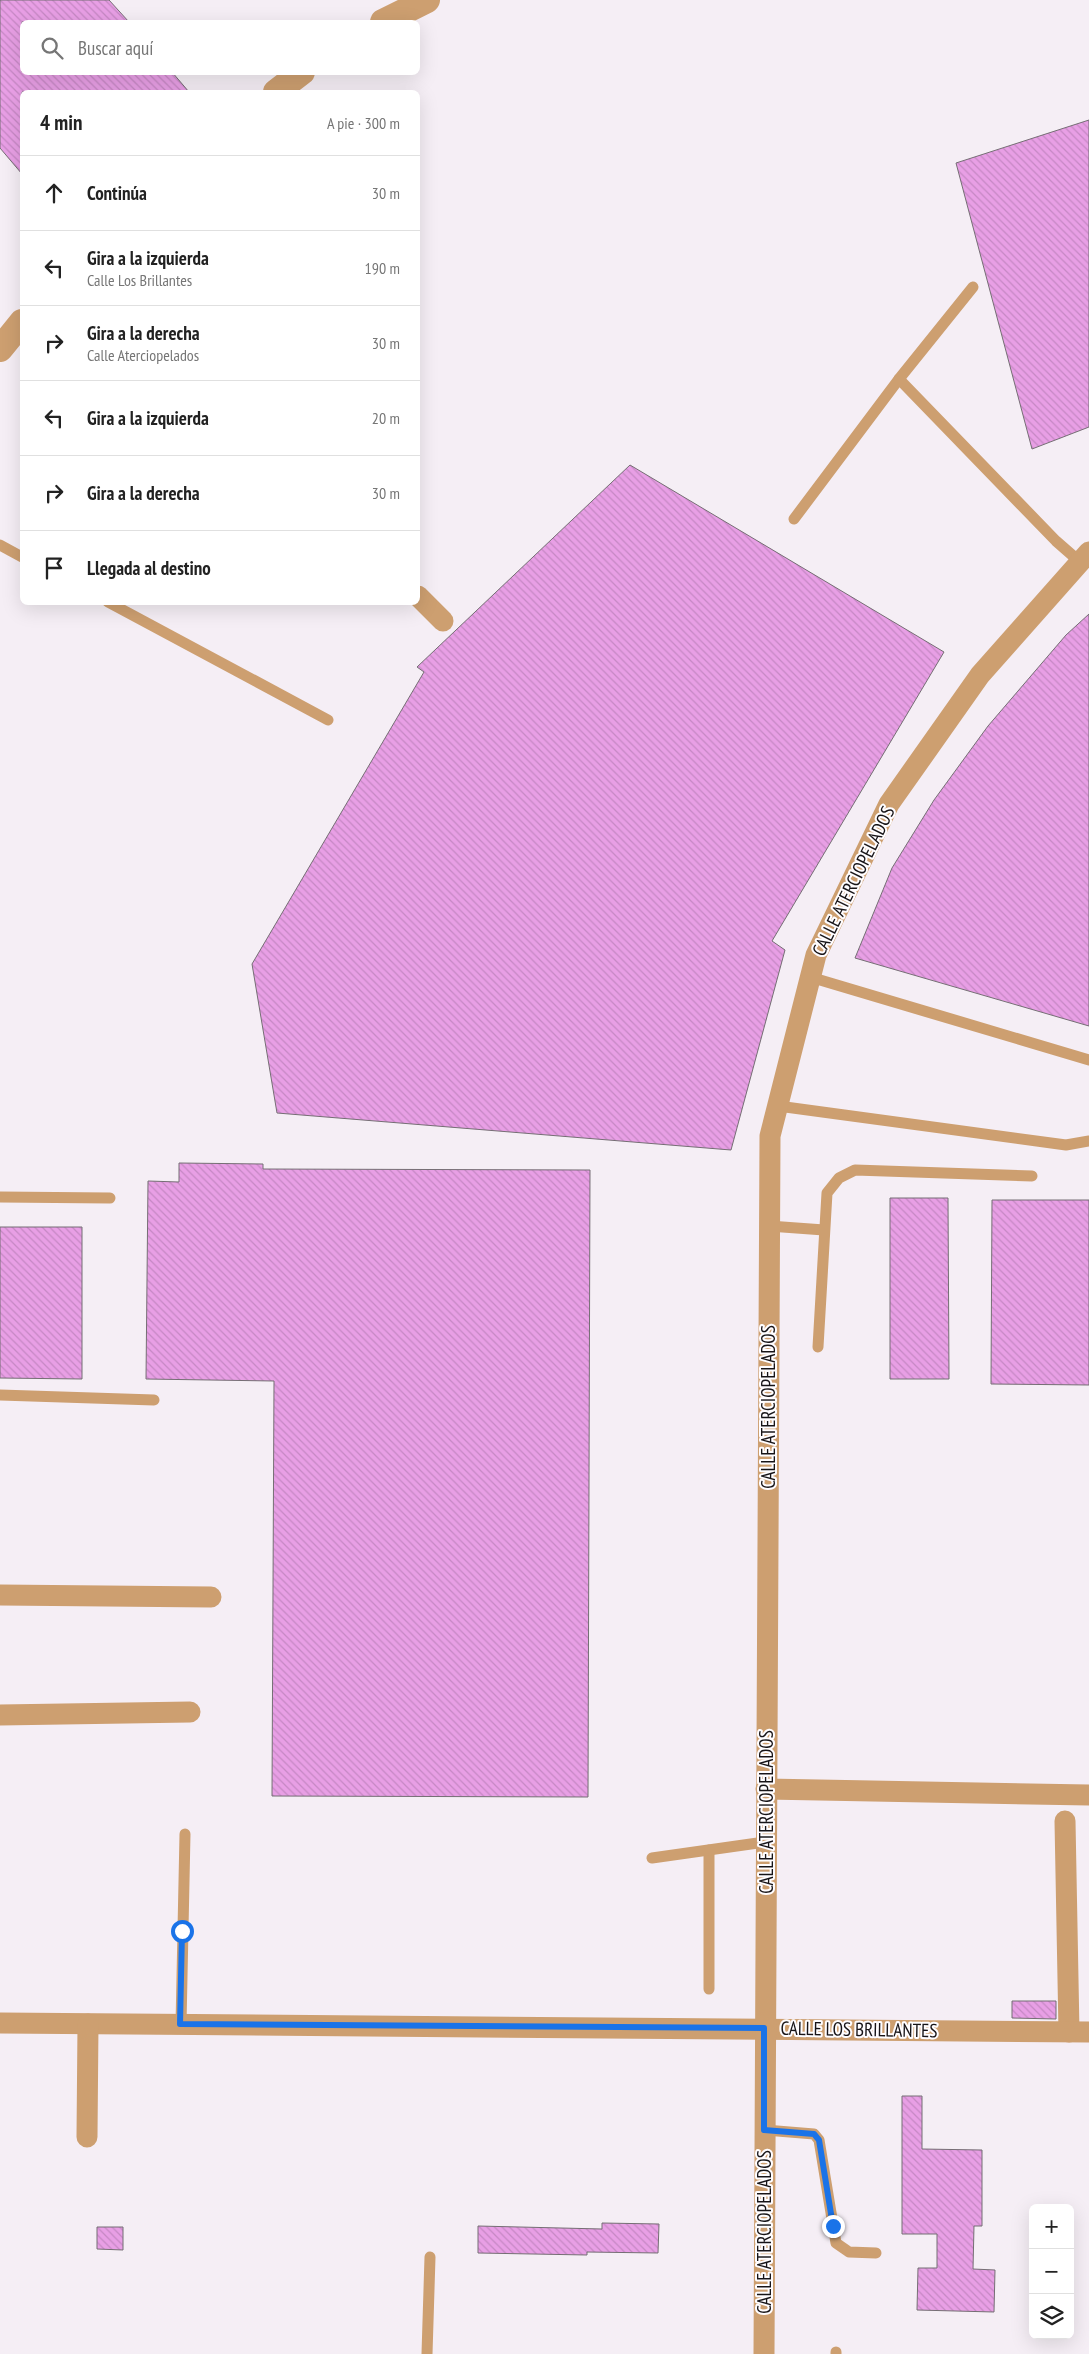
<!DOCTYPE html>
<html lang="es">
<head>
<meta charset="utf-8">
<style>
	:root { --surface:#fff; --page:#f2f2f2; --text:#222; --muted:#767676; --line:#e0e0e0 }
	body { margin:0; font-family:"PT Sans Narrow",sans-serif; background:var(--page); color:var(--text) }
	.controls { position:absolute; right:15px; bottom:15px; display:grid; overflow:hidden; border-radius:8px; box-shadow:0 5px 20px #0002 }
	.controls button { width:45px; height:45px; display:grid; place-items:center; padding:0; border:0; border-bottom:1px solid var(--line); background:var(--surface); color:var(--text); font:25px sans-serif }
	.stop { position:absolute; width:15px; height:15px; margin:-11px; border:4px solid #1a73e8; border-radius:50%; background:#fff }
	.stop.end { background:#1a73e8; border-color:#fff; box-shadow:0 1px 5px #0008 }
	.list { margin:0; padding:0; list-style:none }
	h2 { display:flex; justify-content:space-between; align-items:center; height:65px; margin:0; padding:0 20px; font-size:21px }
	h2 small { font-size:16px; font-weight:400; color:var(--muted) }
	.list li { display:grid; grid-template-columns:32px 1fr auto; gap:15px; align-items:center; box-sizing:border-box; height:75px; padding:0 20px; border-top:1px solid var(--line) }
	.list b { display:block; font-size:19px; white-space:nowrap }
	.list p { margin:0; font-size:16px; white-space:nowrap; color:var(--muted) }
	.list em { font-size:16px; font-style:normal; color:var(--muted) }
	.icon { flex:none; width:28px; height:28px; fill:none; stroke:currentColor; stroke-width:2; stroke-linecap:round; stroke-linejoin:round }
	.map { position:relative; flex:none; width:1089px; height:2354px; overflow:hidden }
	.search { position:absolute; background:var(--surface); box-shadow:0 5px 20px #0002; left:20px; top:20px; width:400px; height:55px; display:flex; align-items:center; gap:12px; box-sizing:border-box; padding:0 18px; border-radius:8px; color:var(--muted); font-size:19px }
	.panel { position:absolute; background:var(--surface); box-shadow:0 5px 20px #0002; left:20px; top:90px; width:400px; height:515px; border-radius:8px }
	.map>svg:first-child { display:block }
	.building { fill:url(#building-back-hatch); stroke:#756e74 }
	.lines { fill:none; stroke-linecap:round; stroke-linejoin:round }
	.service { stroke:#cd9f70; stroke-width:11 }
	.minor { stroke:#cd9f70; stroke-width:21 }
	.tertiary { stroke:#cd9f70; stroke-width:26 }
	.route { stroke:#1a73e8; stroke-width:6 }
	.labels { text-anchor:middle; stroke-width:4; stroke-linejoin:round; paint-order:stroke }
	.street-label { font-size:19px; fill:#171417; stroke:#fffdff }
</style>
</head>
<body>
<div class="map">
<svg width="1089" height="2354" viewBox="0 0 1089 2354">
	<defs>
		<pattern id="building-back-hatch" width="6" height="6" patternUnits="userSpaceOnUse" patternTransform="scale(1.25)"><rect width="6" height="6" fill="#e89fe5"/><path d="M-1 5l2 2M0 0l6 6M5-1l2 2" fill="none" stroke="#c688c4"/></pattern>
	</defs>
	<rect width="100%" height="100%" fill="#f5eef5"/>
	<g class="building">
		<polygon points="0,0 109,0 129,22 22,22 22,72 172,72 189,92 22,92 22,174 0,148"/>
		<polygon points="1089,120 1089,427 1032,449 956,163"/>
		<polygon points="630,465 944,652 772,941 785,950 731,1150 277,1113 252,964 424,672 417,667"/>
		<polygon points="1089,614 1089,1026 855,958 892,868 934,800 988,726 1066,635"/>
		<polygon points="179,1163 263,1164 263,1169 590,1170 588,1797 272,1796 274,1381 146,1379 148,1181 179,1182"/>
		<polygon points="890,1198 948,1198 949,1379 890,1379"/>
		<polygon points="992,1200 1089,1200 1089,1385 991,1384"/>
		<polygon points="0,1227 82,1227 82,1379 0,1378"/>
		<polygon points="1012,2001 1056,2001 1056,2019 1012,2018"/>
		<polygon points="902,2096 922,2096 922,2149 982,2150 982,2226 974,2226 973,2269 995,2270 994,2312 917,2310 918,2268 937,2268 937,2234 902,2234"/>
		<polygon points="602,2223 659,2224 658,2253 587,2252 587,2255 478,2253 478,2226 602,2229"/>
		<polygon points="97,2227 123,2227 123,2250 97,2249"/>
	</g>
	<g class="lines">
		<g class="service">
			<polyline points="899,379 1056,541 1080,562"/>
			<polyline points="794,519 899,379 973,287"/>
			<polyline points="0,545 22,557"/>
			<polyline points="108,602 328,720"/>
			<polyline points="810,977 1089,1060"/>
			<polyline points="778,1106 1066,1145 1089,1141"/>
			<polyline points="0,1197 110,1198"/>
			<polyline points="769,1226 824,1230"/>
			<polyline points="818,1347 827,1193 839,1178 855,1170 1032,1176"/>
			<polyline points="0,1395 154,1400"/>
			<polyline points="709,1850 709,1989"/>
			<polyline points="652,1858 765,1842"/>
			<polyline points="181,2024 185,1834"/>
			<polyline points="765,2130 814,2134 819,2140 836,2243 849,2252 876,2253"/>
			<polyline points="427,2354 430,2257"/>
			<polyline points="836,2354 836,2352"/>
		</g>
		<g class="minor">
			<polyline points="418,596 443,621"/>
			<polyline points="0,1595 211,1597"/>
			<polyline points="0,1715 190,1712"/>
			<polyline points="766,1789 1089,1795"/>
			<polyline points="1065,1821 1069,2032"/>
			<polyline points="0,2023 1089,2032"/>
			<polyline points="87,2137 88,2024"/>
			<polyline points="764,2354 770,1136 816,955 889,804 980,675 1089,552"/>
		</g>
		<g class="tertiary">
			<polyline points="383,22 427,0"/>
			<polyline points="276,92 302,72"/>
			<polyline points="0,349 22,322"/>
		</g>
	</g>
	<g class="lines">
		<polyline class="route" points="182,1931 180,2024 764,2028 764,2130 814,2134 819,2140 833,2226"/>
	</g>
	<g class="labels">
		<g class="street-label">
			<text transform="translate(853 881) rotate(-64)" y="7">CALLE ATERCIOPELADOS</text>
			<text transform="translate(768 1407) rotate(-90)" y="7">CALLE ATERCIOPELADOS</text>
			<text transform="translate(766 1812) rotate(-90)" y="7">CALLE ATERCIOPELADOS</text>
			<text transform="translate(859 2029) rotate(1)" y="7">CALLE LOS BRILLANTES</text>
			<text transform="translate(764 2232) rotate(-90)" y="7">CALLE ATERCIOPELADOS</text>
		</g>
	</g>
</svg>
<div class="controls">
<button>+</button>
<button>−</button>
<button><svg class="icon" aria-label="layers" viewBox="0 0 24 24"><path d="M12 4l9 5-9 5-9-5zM3 14l9 5 9-5"/></svg></button>
</div>
<div class="stop" style="left:182px;top:1931px"></div>
<div class="stop end" style="left:833px;top:2226px"></div>
<div class="search"><svg class="icon" aria-label="search" viewBox="0 0 24 24"><circle cx="10" cy="10" r="6"/><path d="M15 15l6 6"/></svg>Buscar aquí</div>
<section class="panel">
<h2>4 min<small>A pie · 300 m</small></h2>
<ul class="list">
<li><svg class="icon" aria-label="ahead" viewBox="0 0 24 24"><path d="M12 20V5M6 11l6-6 6 6"/></svg><div><b>Continúa</b></div><em>30 m</em></li>
<li><svg class="icon" aria-label="left" viewBox="0 0 24 24"><path d="M17 20v-9H6M10 6l-5 5 5 5"/></svg><div><b>Gira a la izquierda</b><p>Calle Los Brillantes</p></div><em>190 m</em></li>
<li><svg class="icon" aria-label="right" viewBox="0 0 24 24"><path d="M7 20v-9h11M14 6l5 5-5 5"/></svg><div><b>Gira a la derecha</b><p>Calle Aterciopelados</p></div><em>30 m</em></li>
<li><svg class="icon" aria-label="left" viewBox="0 0 24 24"><path d="M17 20v-9H6M10 6l-5 5 5 5"/></svg><div><b>Gira a la izquierda</b></div><em>20 m</em></li>
<li><svg class="icon" aria-label="right" viewBox="0 0 24 24"><path d="M7 20v-9h11M14 6l5 5-5 5"/></svg><div><b>Gira a la derecha</b></div><em>30 m</em></li>
<li><svg class="icon" aria-label="arrive" viewBox="0 0 24 24"><path d="M6 21V4h12l-3 4 3 4H6"/></svg><div><b>Llegada al destino</b></div></li>
</ul>
</section>
</div>
</body>
</html>
